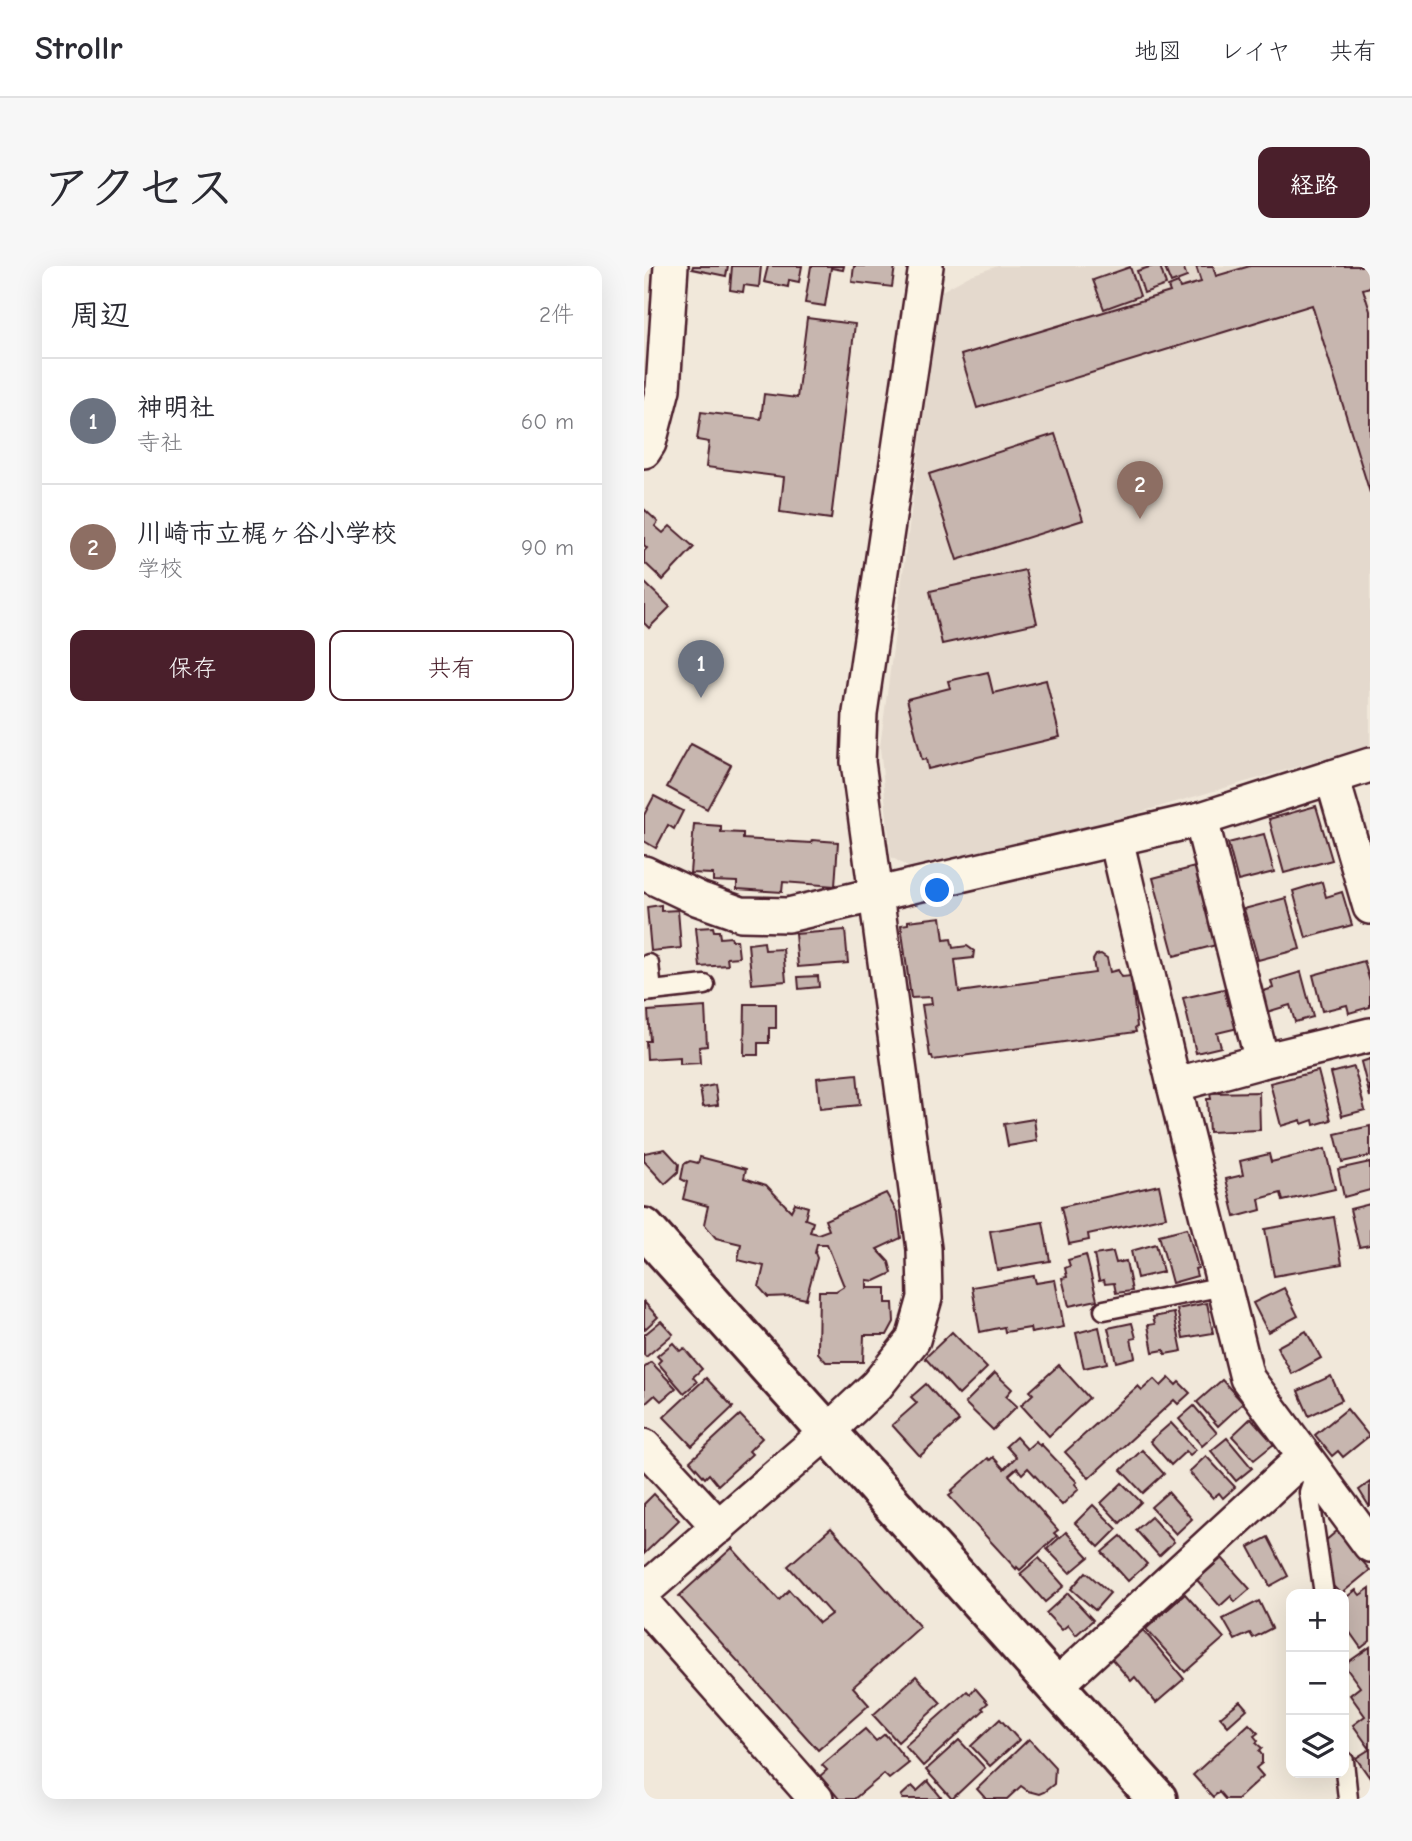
<!DOCTYPE html>
<html lang="ja">
<head>
<meta charset="utf-8">
<style>
	:root { --surface:#fff; --page:#f7f7f7; --text:#2b2b33; --muted:#7c7c81; --line:#e1e1e2; --accent:#4a1f2b }
	body { margin:0; font-family:"Comic Neue","Klee One",sans-serif; background:var(--page); color:var(--text) }
	.controls { position:absolute; right:21px; bottom:21px; display:grid; overflow:hidden; border-radius:14px; box-shadow:0 7px 28px #0002 }
	.controls button { width:63px; height:63px; display:grid; place-items:center; padding:0; border:0; border-bottom:2px solid var(--line); background:var(--surface); color:var(--text); font:35px sans-serif }
	.you { position:absolute; left:294px; top:625px; width:24px; height:24px; margin:-18px; border:5px solid #fff; border-radius:50%; background:#1a73e8; box-shadow:0 0 0 10px #1a73e833 }
	.badge { display:grid; place-items:center; width:46px; height:46px; border-radius:50%; background:var(--accent); color:#fff; font-size:23px; font-weight:700 }
	.pin { position:absolute; translate:-50% -58px; filter:drop-shadow(0 2px 4px #0008) }
	.pin::after { content:''; position:absolute; top:37px; width:24px; height:21px; background:inherit; clip-path:polygon(0 0,100% 0,50% 100%) }
	.list { margin:0; padding:0; list-style:none }
	h2 { display:flex; justify-content:space-between; align-items:center; height:91px; margin:0; padding:0 28px; font-size:30px }
	h2 small { font-size:23px; font-weight:400; color:var(--muted) }
	.list li { display:grid; grid-template-columns:46px 1fr auto; gap:21px; align-items:center; box-sizing:border-box; height:126px; padding:0 28px; border-top:2px solid var(--line) }
	.list b { display:block; font-size:26px; white-space:nowrap }
	.list p { margin:0; font-size:23px; white-space:nowrap; color:var(--muted) }
	.list em { font-size:23px; font-style:normal; color:var(--muted) }
	.actions { display:flex; gap:14px; padding:21px 28px }
	.actions a { flex:1; padding:16px 0; border:2px solid var(--accent); border-radius:14px; text-align:center; font-size:24px; color:var(--accent) }
	.actions .main { background:var(--accent); color:#fff }
	.icon { flex:none; width:38px; height:38px; fill:none; stroke:currentColor; stroke-width:2; stroke-linecap:round; stroke-linejoin:round }
	.map { position:relative; flex:none; width:726px; height:1533px; overflow:hidden; border-radius:14px }
	header { display:flex; align-items:center; gap:42px; box-sizing:border-box; height:98px; padding:0 35px; background:var(--surface); border-bottom:2px solid var(--line) }
	header strong { font-size:33px }
	nav { display:flex; gap:38px; margin-inline-start:auto; font-size:24px }
	.intro { display:flex; align-items:center; justify-content:space-between; box-sizing:border-box; height:168px; padding:0 42px }
	h1 { margin:0; font-size:49px }
	.button { padding:18px 32px; border-radius:14px; background:var(--accent); color:#fff; font-size:24px; font-weight:700 }
	main { display:flex; gap:42px; padding:0 42px }
	aside { flex:1; background:var(--surface); border-radius:14px; box-shadow:0 7px 28px #0002 }
	.map>svg:first-child { display:block }
	.built { fill:#e4d9cd }
	.building { fill:#c7b6af; stroke:#4a1f2b; stroke-width:2 }
	.lines { fill:none; stroke-linecap:round; stroke-linejoin:round }
	.lane-casing { stroke:#4a1f2b; stroke-width:23 }
	.street-casing { stroke:#4a1f2b; stroke-width:38 }
	.secondary-casing { stroke:#4a1f2b; stroke-width:44 }
	.lane { stroke:#fcf5e5; stroke-width:18 }
	.street { stroke:#fcf5e5; stroke-width:33 }
	.secondary { stroke:#fcf5e5; stroke-width:38 }
</style>
</head>
<body>
<header>
<strong>Strollr</strong>
<nav><a>地図</a><a>レイヤ</a><a>共有</a></nav>
</header>
<div class="intro"><h1>アクセス</h1><a class="button">経路</a></div>
<main>
<aside>
<h2>周辺<small>2件</small></h2>
<ul class="list">
<li><span class="badge" style="background:#6b7280">1</span><div><b>神明社</b><p>寺社</p></div><em>60 m</em></li>
<li><span class="badge" style="background:#8d6e63">2</span><div><b>川崎市立梶ヶ谷小学校</b><p>学校</p></div><em>90 m</em></li>
</ul>
<div class="actions"><a class="main">保存</a><a>共有</a></div>
</aside>
<div class="map">
<svg width="726" height="1533" viewBox="0 0 726 1533">
	<rect width="100%" height="100%" fill="#f1e8da"/>
	<filter id="ink" filterUnits="userSpaceOnUse"><feTurbulence type="fractalNoise" baseFrequency=".0143" numOctaves="2"/><feDisplacementMap in="SourceGraphic" scale="14" xChannelSelector="R" yChannelSelector="G"/><feConvolveMatrix kernelMatrix="1 2 1 2 8 2 1 2 1" color-interpolation-filters="sRGB"/></filter>
	<g filter="url(#ink)">
		<polygon class="built" points="354,0 726,0 726,480 455,558 264,601 247,591 236,481 296,26 327,9"/>
		<g class="building">
			<polygon points="49,0 84,0 82,10 48,3"/>
			<polygon points="88,0 117,0 115,21 100,19 99,26 86,24"/>
			<polygon points="124,0 158,0 155,16 145,14 144,21 120,16"/>
			<polygon points="167,0 200,0 199,4 187,2 181,40 161,37"/>
			<polygon points="210,0 251,0 248,21 208,16"/>
			<polygon points="509,0 516,0 522,19 500,27 493,5"/>
			<polygon points="520,0 539,0 543,11 527,17"/>
			<polygon points="552,0 569,0 572,10 606,0 726,0 726,21 719,23 726,45 726,227 668,39 333,142 317,89 526,26 524,21 534,17 536,22 557,16"/>
			<polygon points="486,1 496,30 460,43 449,14"/>
			<polygon points="163,52 211,58 187,253 136,246 140,211 62,201 65,176 53,174 57,146 117,153 120,128 153,132"/>
			<polygon points="411,168 439,254 313,294 285,208"/>
			<polygon points="0,243 14,256 11,260 19,267 26,260 50,281 19,314 0,296 0,285 3,282 0,279"/>
			<polygon points="381,304 393,357 298,378 286,325"/>
			<polygon points="0,316 26,341 5,362 0,357"/>
			<polygon points="344,406 349,427 402,414 416,471 284,503 282,493 278,494 263,433 306,422 304,415"/>
			<polygon points="47,478 87,499 63,543 23,521"/>
			<polygon points="10,530 39,545 30,563 24,559 12,582 0,575 0,549"/>
			<polygon points="672,540 688,594 640,607 625,553"/>
			<polygon points="50,558 77,560 77,566 99,567 99,573 167,577 168,574 194,576 191,620 139,616 138,626 93,623 93,616 69,615 69,608 46,607"/>
			<polygon points="620,568 630,606 594,615 584,577"/>
			<polygon points="551,601 572,679 530,690 509,612"/>
			<polygon points="678,616 682,631 698,626 708,659 662,672 649,625"/>
			<polygon points="642,632 656,683 614,694 600,643"/>
			<polygon points="17,639 17,645 34,644 37,682 7,685 3,641"/>
			<polygon points="297,651 300,674 307,673 309,682 323,680 330,685 329,692 311,694 315,726 451,707 449,694 452,689 457,688 463,692 466,706 474,704 478,711 487,710 493,761 491,762 492,766 289,794 288,790 286,790 278,739 288,738 287,731 267,732 257,659 264,658 264,655"/>
			<polygon points="69,661 70,665 75,665 76,672 87,671 88,674 93,674 95,691 83,692 84,699 56,701 52,662"/>
			<polygon points="201,664 204,697 154,701 151,668"/>
			<polygon points="120,676 121,684 139,683 142,715 108,718 104,678"/>
			<polygon points="720,695 726,716 726,741 705,747 703,739 678,745 669,709"/>
			<polygon points="657,706 669,751 651,756 646,739 623,746 617,726 629,722 627,715"/>
			<polygon points="174,710 175,721 155,723 154,711"/>
			<polygon points="580,723 584,739 587,738 594,762 573,767 577,781 552,787 539,732"/>
			<polygon points="101,738 132,738 132,762 125,762 125,777 114,777 114,789 100,789"/>
			<polygon points="61,741 63,780 55,781 56,797 36,798 36,791 3,793 2,775 6,775 4,745"/>
			<polygon points="726,793 726,831 717,796"/>
			<polygon points="710,801 721,844 698,850 687,807"/>
			<polygon points="674,805 687,854 670,859 669,854 658,858 657,854 637,860 626,817"/>
			<polygon points="213,808 216,839 176,843 173,812"/>
			<polygon points="71,819 74,839 59,841 56,822"/>
			<polygon points="615,826 616,864 565,866 563,833 567,833 566,827"/>
			<polygon points="390,853 393,875 364,880 360,858"/>
			<polygon points="726,860 726,890 698,896 691,868"/>
			<polygon points="21,883 35,898 34,906 21,918 0,895 0,887"/>
			<polygon points="681,883 691,923 639,935 637,927 615,933 617,944 591,951 582,913 599,909 596,895 625,888 627,896"/>
			<polygon points="56,891 102,903 100,912 122,919 147,945 151,937 164,941 161,953 169,956 166,966 174,968 185,964 181,954 242,927 254,948 257,972 233,983 245,996 248,1007 231,1015 223,1014 223,1022 242,1022 242,1037 249,1037 250,1056 243,1069 220,1069 219,1096 182,1096 174,1087 175,1025 192,1025 200,1020 183,978 173,978 171,987 173,992 162,1033 148,1030 124,1031 115,1021 120,1000 94,994 97,978 72,972 60,958 64,940 39,933 43,916 37,913 40,898 46,895 54,897"/>
			<polygon points="726,896 726,924 700,931 694,903"/>
			<polygon points="515,919 522,951 444,968 445,974 425,978 417,941"/>
			<polygon points="726,938 726,979 715,981 706,943"/>
			<polygon points="690,951 698,998 630,1010 621,963"/>
			<polygon points="399,956 406,995 353,1004 346,965"/>
			<polygon points="543,962 554,1002 551,1003 553,1010 528,1017 515,969"/>
			<polygon points="512,978 519,1006 493,1012 487,985"/>
			<polygon points="469,986 472,997 482,995 488,1025 472,1027 470,1017 461,1018 460,1014 455,1015 450,989"/>
			<polygon points="442,989 453,1034 425,1040 418,1012 423,1011 421,1002 426,1000 424,994"/>
			<polygon points="390,1010 392,1017 411,1014 420,1061 387,1067 386,1062 361,1066 360,1061 336,1066 328,1021"/>
			<polygon points="640,1022 654,1050 624,1066 609,1037"/>
			<polygon points="0,1036 14,1051 0,1064"/>
			<polygon points="563,1037 569,1067 539,1072 533,1043"/>
			<polygon points="530,1047 538,1085 521,1088 520,1084 509,1086 504,1059 511,1058 509,1051"/>
			<polygon points="17,1055 29,1068 2,1091 0,1089 0,1069"/>
			<polygon points="488,1057 492,1072 487,1073 491,1091 472,1096 464,1062"/>
			<polygon points="455,1061 463,1097 440,1102 432,1067"/>
			<polygon points="662,1065 677,1092 648,1108 633,1081"/>
			<polygon points="308,1066 343,1102 315,1129 281,1092"/>
			<polygon points="29,1077 36,1085 40,1082 58,1103 49,1111 53,1116 40,1127 14,1097 17,1094 13,1090"/>
			<polygon points="7,1096 32,1122 17,1135 11,1129 0,1139 0,1102"/>
			<polygon points="415,1099 445,1132 405,1170 377,1139 389,1128 386,1125"/>
			<polygon points="351,1107 368,1123 362,1130 373,1140 349,1164 321,1137"/>
			<polygon points="687,1110 698,1134 665,1150 654,1125"/>
			<polygon points="62,1112 89,1141 48,1180 20,1151"/>
			<polygon points="525,1112 532,1119 535,1116 546,1127 534,1138 530,1134 445,1212 421,1186 494,1120 498,1124 510,1113 517,1120"/>
			<polygon points="578,1114 599,1137 574,1160 553,1136"/>
			<polygon points="282,1118 315,1155 276,1190 248,1159 273,1137 267,1131"/>
			<polygon points="550,1140 573,1167 558,1180 535,1153"/>
			<polygon points="703,1143 725,1170 699,1191 694,1185 688,1190 671,1169"/>
			<polygon points="96,1149 118,1172 105,1185 108,1188 74,1219 65,1208 61,1212 46,1195"/>
			<polygon points="607,1152 630,1178 610,1194 588,1170"/>
			<polygon points="527,1157 552,1184 546,1189 542,1185 527,1199 506,1175"/>
			<polygon points="372,1171 383,1183 392,1175 396,1180 397,1178 433,1216 431,1218 435,1223 418,1239 384,1202 378,1208 373,1202 365,1209 414,1264 410,1267 413,1270 376,1304 373,1301 372,1303 305,1230 309,1227 307,1225 344,1192 346,1194 349,1191 360,1203 372,1191 362,1180"/>
			<polygon points="583,1172 608,1202 592,1215 567,1185"/>
			<polygon points="498,1184 520,1208 499,1227 477,1204"/>
			<polygon points="562,1190 591,1221 579,1232 575,1227 569,1232 545,1206"/>
			<polygon points="726,1216 726,1240 725,1240 715,1224"/>
			<polygon points="478,1217 497,1236 476,1257 457,1237"/>
			<polygon points="524,1226 548,1253 532,1268 507,1241"/>
			<polygon points="10,1228 35,1254 0,1288 0,1238"/>
			<polygon points="449,1239 473,1263 455,1281 431,1257"/>
			<polygon points="507,1251 530,1276 515,1290 492,1264"/>
			<polygon points="187,1262 276,1361 209,1421 225,1439 174,1484 35,1330 88,1282 135,1334 145,1324 175,1357 187,1348 144,1300"/>
			<polygon points="693,1265 726,1304 697,1328 684,1315 680,1276"/>
			<polygon points="422,1266 445,1291 426,1307 403,1283"/>
			<polygon points="477,1270 503,1298 484,1315 458,1286"/>
			<polygon points="624,1271 644,1310 626,1320 605,1281"/>
			<polygon points="395,1292 420,1320 401,1336 376,1308"/>
			<polygon points="578,1292 606,1323 591,1336 587,1330 576,1340 553,1314"/>
			<polygon points="442,1306 466,1327 451,1344 427,1323"/>
			<polygon points="726,1322 726,1375 717,1382 700,1358 700,1333 712,1324 716,1329"/>
			<polygon points="424,1327 449,1354 432,1369 424,1359 418,1364 402,1347"/>
			<polygon points="541,1328 580,1372 541,1406 502,1363"/>
			<polygon points="615,1335 628,1362 609,1372 606,1367 591,1374 579,1353"/>
			<polygon points="499,1364 540,1413 512,1437 491,1411 487,1415 466,1391"/>
			<polygon points="726,1381 726,1512 712,1492 726,1483 709,1459 721,1450 706,1429 716,1421 700,1399"/>
			<polygon points="272,1410 297,1437 254,1476 229,1449"/>
			<polygon points="331,1422 344,1437 338,1442 340,1444 279,1500 261,1480 323,1425 326,1428"/>
			<polygon points="596,1435 603,1443 584,1460 576,1451"/>
			<polygon points="356,1453 375,1474 346,1500 327,1480"/>
			<polygon points="605,1458 614,1467 610,1470 614,1475 612,1477 618,1482 615,1485 618,1489 618,1497 612,1502 619,1510 594,1533 581,1533 575,1526 569,1531 549,1509"/>
			<polygon points="221,1463 232,1475 241,1468 265,1497 245,1513 240,1508 210,1533 195,1533 176,1510 183,1504 178,1499"/>
			<polygon points="385,1473 411,1501 410,1518 400,1526 395,1528 384,1525 377,1520 363,1533 342,1533 333,1523"/>
			<polygon points="315,1474 341,1502 308,1533 282,1504"/>
			<polygon points="284,1515 297,1531 294,1533 259,1533 257,1530 268,1520 273,1525"/>
		</g>
		<g class="lines">
			<defs>
				<g id="lane">
					<polyline points="5,698 8,725"/>
					<polyline points="0,726 61,719"/>
					<polyline points="460,1044 580,1020"/>
					<polyline points="672,1205 665,1226 680,1328"/>
					<polyline points="700,1495 704,1533"/>
				</g>
				<g id="street">
					<polyline points="0,185 5,177 19,123 27,0"/>
					<polyline points="688,511 726,641"/>
					<polyline points="557,553 618,795"/>
					<polyline points="472,573 530,819 603,1112 726,1279"/>
					<polyline points="0,607 55,633 97,648 144,649 557,553 726,499"/>
					<polyline points="530,819 618,795 726,769"/>
					<polyline points="0,1180 75,1261"/>
					<polyline points="0,1325 183,1166 233,1119 269,1074 281,1032 280,983 214,496 216,447 282,0"/>
					<polyline points="0,1338 172,1533"/>
					<polyline points="412,1420 660,1191"/>
				</g>
				<polyline id="secondary" points="0,962 513,1533"/>
			</defs>
			<use href="#lane" class="lane-casing"/>
			<use href="#street" class="street-casing"/>
			<use href="#secondary" class="secondary-casing"/>
			<use href="#lane" class="lane"/>
			<use href="#street" class="street"/>
			<use href="#secondary" class="secondary"/>
		</g>
	</g>
</svg>
<div class="controls">
<button>+</button>
<button>−</button>
<button><svg class="icon" aria-label="layers" viewBox="0 0 24 24"><path d="M12 4l9 5-9 5-9-5zM3 14l9 5 9-5"/></svg></button>
</div>
<div class="you"></div>
<div class="pin badge" style="left:57px;top:432px;background:#6b7280">1</div>
<div class="pin badge" style="left:496px;top:253px;background:#8d6e63">2</div>
</div>
</main>
</body>
</html>
